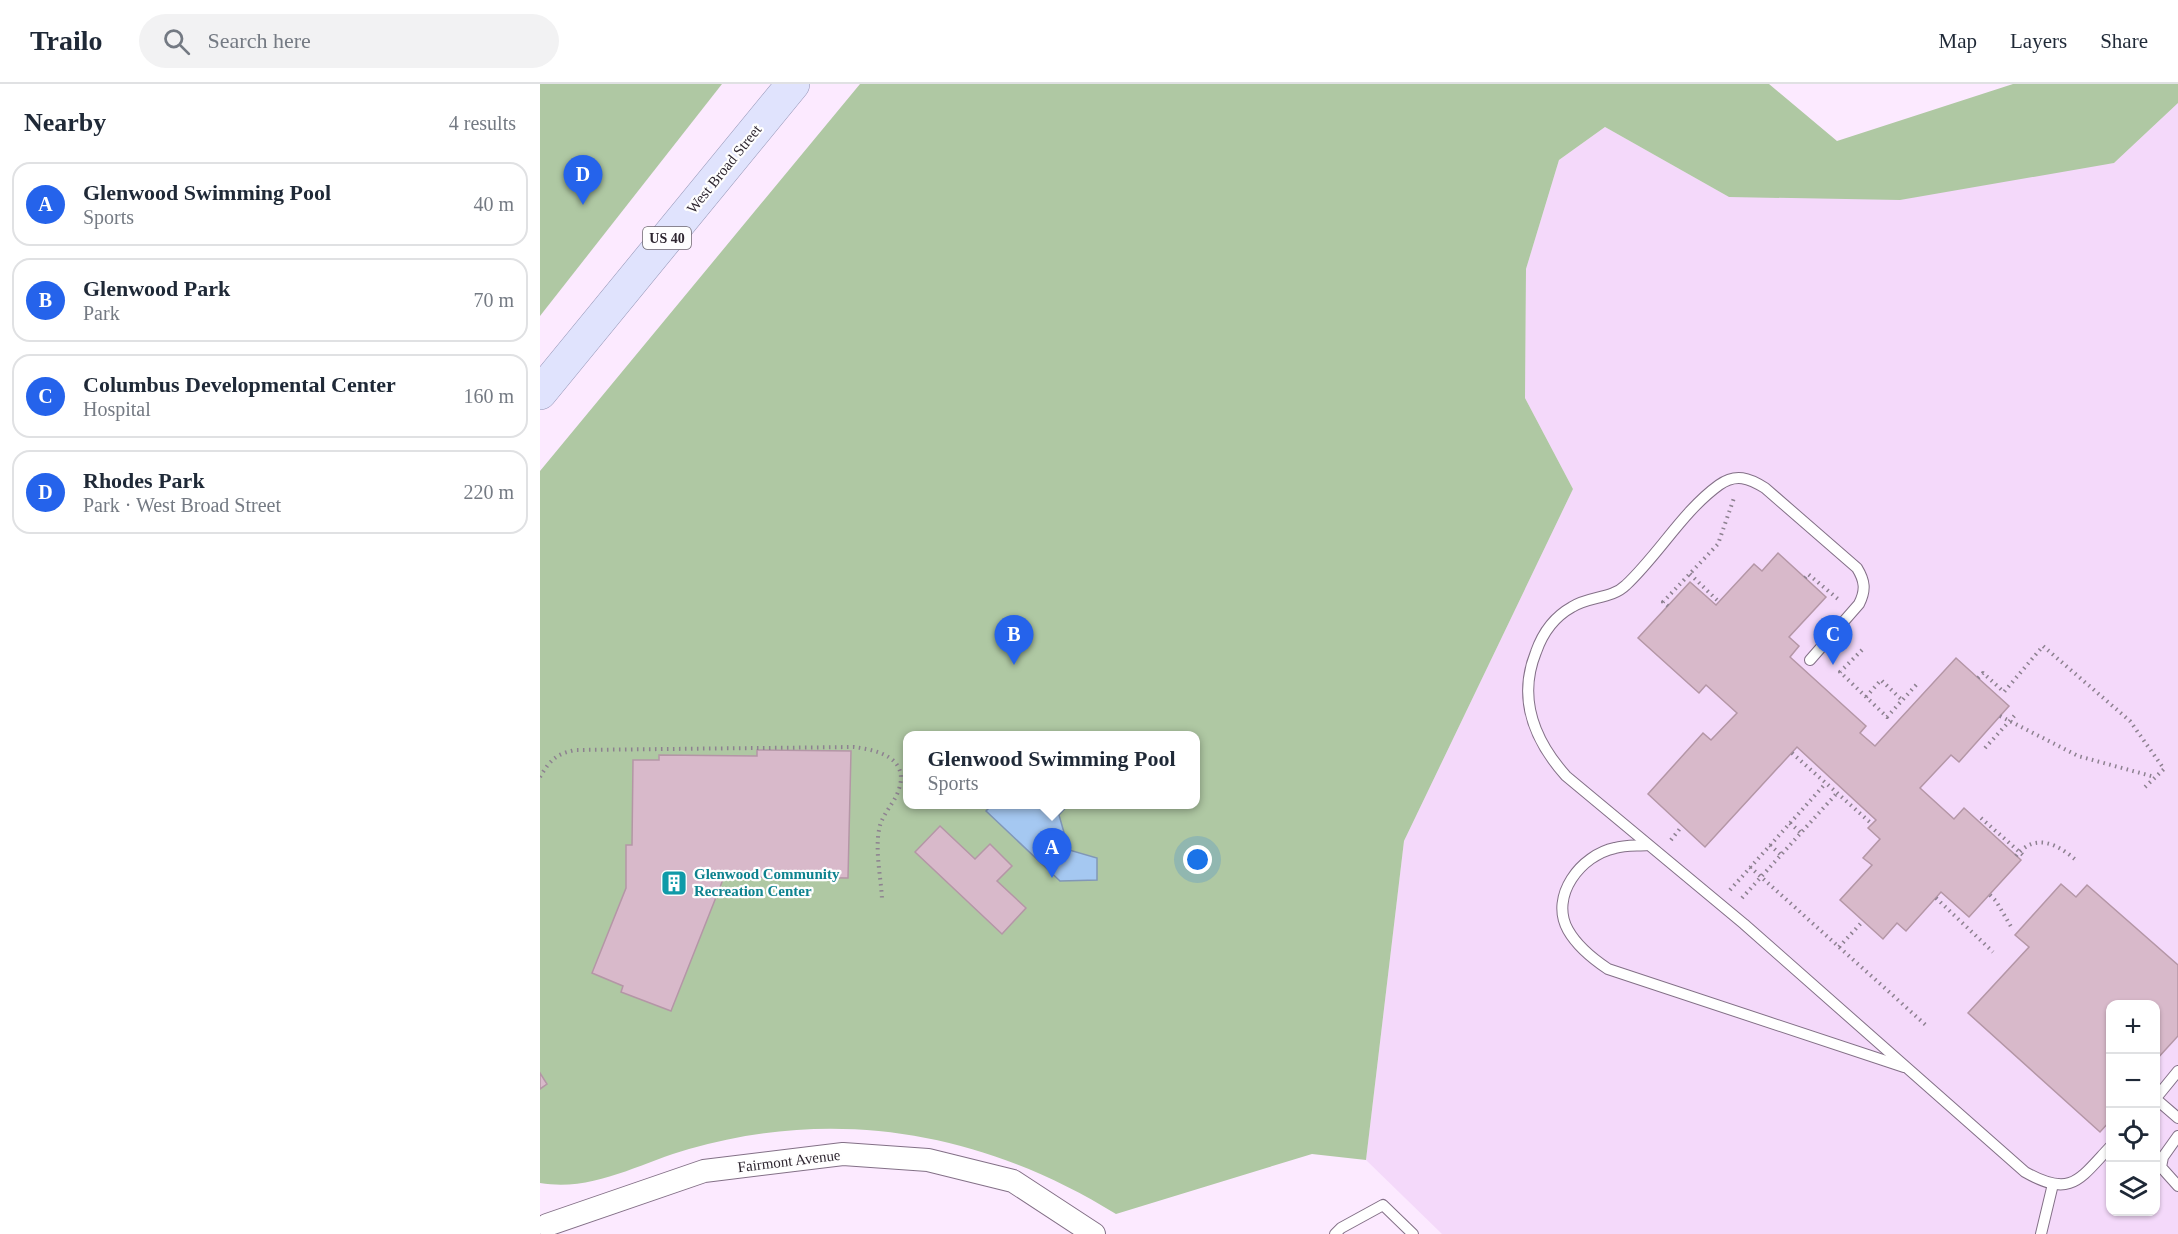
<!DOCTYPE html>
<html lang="en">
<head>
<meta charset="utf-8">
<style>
	:root { --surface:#fff; --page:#f2f2f3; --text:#1f2937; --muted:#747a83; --line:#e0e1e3; --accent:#2563eb }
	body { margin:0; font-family:Georgia,serif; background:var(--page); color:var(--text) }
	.controls { position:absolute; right:18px; bottom:18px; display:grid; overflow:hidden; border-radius:12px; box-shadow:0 2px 4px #0004 }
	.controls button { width:54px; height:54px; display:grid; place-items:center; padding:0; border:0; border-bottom:2px solid var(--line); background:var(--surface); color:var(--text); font:30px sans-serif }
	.you { position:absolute; left:658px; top:776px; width:21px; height:21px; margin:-15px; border:4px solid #fff; border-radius:50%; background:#1a73e8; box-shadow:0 0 0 9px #1a73e833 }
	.badge { display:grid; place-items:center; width:39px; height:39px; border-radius:50%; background:var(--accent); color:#fff; font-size:20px; font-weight:700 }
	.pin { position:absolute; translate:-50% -50px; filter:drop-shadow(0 2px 3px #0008) }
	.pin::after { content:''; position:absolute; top:32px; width:21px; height:18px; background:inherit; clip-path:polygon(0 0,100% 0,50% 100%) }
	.popup { position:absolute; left:363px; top:647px; width:297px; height:78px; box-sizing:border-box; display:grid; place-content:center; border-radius:12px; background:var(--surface); filter:drop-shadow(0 2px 4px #0005); font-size:20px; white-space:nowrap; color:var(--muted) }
	.popup b { font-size:22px; color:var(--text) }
	.popup::after { content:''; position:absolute; left:50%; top:100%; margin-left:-12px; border:12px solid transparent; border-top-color:var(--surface) }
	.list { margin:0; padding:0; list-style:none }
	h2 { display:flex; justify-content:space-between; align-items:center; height:78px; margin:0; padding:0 24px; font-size:26px }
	h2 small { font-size:20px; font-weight:400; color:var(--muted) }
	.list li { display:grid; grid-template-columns:39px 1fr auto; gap:18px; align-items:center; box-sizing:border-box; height:84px; margin:0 12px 12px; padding:0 12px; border:2px solid var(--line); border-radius:18px }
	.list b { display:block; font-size:22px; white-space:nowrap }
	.list p { margin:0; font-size:20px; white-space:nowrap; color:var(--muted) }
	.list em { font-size:20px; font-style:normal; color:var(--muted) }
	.icon { flex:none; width:33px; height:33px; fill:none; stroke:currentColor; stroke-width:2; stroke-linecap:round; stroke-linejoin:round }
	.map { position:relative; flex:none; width:1638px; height:1150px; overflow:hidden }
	header { display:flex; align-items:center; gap:36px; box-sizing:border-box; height:84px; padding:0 30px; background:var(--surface); border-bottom:2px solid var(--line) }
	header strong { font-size:28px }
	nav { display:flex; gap:33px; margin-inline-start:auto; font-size:21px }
	.search { width:420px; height:54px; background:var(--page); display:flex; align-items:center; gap:15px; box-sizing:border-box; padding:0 21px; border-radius:33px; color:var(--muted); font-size:22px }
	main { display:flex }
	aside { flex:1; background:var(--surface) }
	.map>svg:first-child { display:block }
	.built { fill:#f4d9fa; fill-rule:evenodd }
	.green { fill:#afc8a3; fill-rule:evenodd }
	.water { fill:#a5c8f1; stroke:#8197b7; stroke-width:1.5 }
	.building { fill:#d8b9ca; stroke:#b496a6; stroke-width:1.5 }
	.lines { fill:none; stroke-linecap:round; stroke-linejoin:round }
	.lane-casing { stroke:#837087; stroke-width:12 }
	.street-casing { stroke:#837087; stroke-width:24 }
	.primary-casing { stroke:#9495b5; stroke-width:34 }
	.path { stroke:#8d8190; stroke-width:4; stroke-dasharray:1.5 4.5; stroke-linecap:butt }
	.lane { stroke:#fff; stroke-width:10 }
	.street { stroke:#fff; stroke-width:22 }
	.primary { stroke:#e0e3fd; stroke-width:33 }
	.labels { text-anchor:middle; stroke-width:4.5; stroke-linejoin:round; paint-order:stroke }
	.shield { fill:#fefefe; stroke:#6c676e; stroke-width:1.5 }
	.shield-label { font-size:14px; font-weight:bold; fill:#2e2630 }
	.street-label { font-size:15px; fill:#2e2630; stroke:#fefefe }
	.culture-label { font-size:15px; font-weight:bold; fill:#0d838f; stroke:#fefefe; text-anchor:start }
</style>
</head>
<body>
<header>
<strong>Trailo</strong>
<div class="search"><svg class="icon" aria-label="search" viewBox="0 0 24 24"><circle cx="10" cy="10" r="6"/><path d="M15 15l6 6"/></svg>Search here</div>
<nav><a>Map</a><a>Layers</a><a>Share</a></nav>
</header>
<main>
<aside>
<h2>Nearby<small>4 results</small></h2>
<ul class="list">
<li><span class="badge">A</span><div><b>Glenwood Swimming Pool</b><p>Sports</p></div><em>40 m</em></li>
<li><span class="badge">B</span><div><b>Glenwood Park</b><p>Park</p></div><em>70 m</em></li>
<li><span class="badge">C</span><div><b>Columbus Developmental Center</b><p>Hospital</p></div><em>160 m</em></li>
<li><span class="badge">D</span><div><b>Rhodes Park</b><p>Park · West Broad Street</p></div><em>220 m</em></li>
</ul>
</aside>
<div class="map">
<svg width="1638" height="1150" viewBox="0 0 1638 1150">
	<rect width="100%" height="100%" fill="#fceaff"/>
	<path class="built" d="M1638 19V1150H902L826 1076 864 757 1033 405 985 314 986 185 1019 76 1065 43 1189 113 1574 79ZM1570 920H1616V1128H1570Z"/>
	<g class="green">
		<polygon points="0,0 182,0 0,232"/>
		<path d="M320 0H1229L1297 57 1473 0H1638V19L1574 79 1360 116 1189 113 1065 43 1019 76 986 185 985 314 1033 405 864 757 826 1076 772 1070 576 1130C445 1049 299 1022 149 1065 99 1079 54 1108 0 1099V387ZM368 652H656V720H368Z"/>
	</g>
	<polygon class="water" points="452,721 528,721 519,731 529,766 557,774 557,796 520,797 446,727"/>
	<g class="building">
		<polygon points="1238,469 1286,513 1249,553 1259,562 1250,573 1326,642 1320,649 1335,662 1416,574 1469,622 1419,678 1411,671 1380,704 1414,735 1424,724 1481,776 1429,833 1401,808 1366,847 1357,839 1343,855 1300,816 1332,781 1323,774 1340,755 1328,744 1336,736 1257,663 1165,763 1108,710 1163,649 1171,656 1197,629 1166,601 1159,609 1098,554 1150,498 1176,521 1214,480 1222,487"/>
		<polygon points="217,666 311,667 308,794 184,793 131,927 81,908 83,902 52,889 86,804 86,761 92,761 93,676 119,676 119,671 217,672"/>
		<polygon points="400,742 435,775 450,760 472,782 457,797 486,824 462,850 375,768"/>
		<polygon points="1521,800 1536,813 1547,801 1638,881 1638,952 1616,976 1616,920 1570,920 1570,1037 1560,1048 1428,929 1489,863 1475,851"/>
		<polygon points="0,989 7,1000 0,1005"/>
	</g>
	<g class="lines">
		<defs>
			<g id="lane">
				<path d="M1270 576 1319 520C1326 506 1325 497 1317 484L1225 404C1209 394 1196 389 1179 401 1143 427 1119 470 1086 501 1072 515 1049 512 1032 523 1014 533 1003 548 996 568 977 615 994 656 1026 692L1204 840 1485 1088C1531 1114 1539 1096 1570 1063"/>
				<path d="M1108 761C1097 762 1085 761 1075 764 1041 771 1009 812 1028 846 1037 862 1053 875 1068 885L1364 983"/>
				<polyline points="1616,1014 1638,987"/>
				<polyline points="1616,1015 1638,1034"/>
				<polyline points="1638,1052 1623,1073 1621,1083 1638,1102"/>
				<polyline points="795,1150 801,1144 843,1121 873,1150"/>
				<polyline points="1501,1150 1513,1100"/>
			</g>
			<polyline id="street" points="7,1141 164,1087 303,1070 388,1076 473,1097 554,1150"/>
			<polyline id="primary" points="0,309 253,0"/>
		</defs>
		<use href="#lane" class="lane-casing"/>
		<use href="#street" class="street-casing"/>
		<use href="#primary" class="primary-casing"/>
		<g class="path">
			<polyline points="1150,490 1179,518"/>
			<polyline points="1265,494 1268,490 1298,515"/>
			<polyline points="1128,522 1123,518 1178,460 1194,414"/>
			<polyline points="1322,566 1300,588 1347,633 1377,600"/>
			<polyline points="1438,594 1443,589 1464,608 1503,562 1590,637 1624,685 1604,704"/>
			<polyline points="1326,613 1341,596 1362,616"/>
			<polyline points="1460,632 1538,672 1615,693"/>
			<polyline points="1445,664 1476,630"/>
			<polyline points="1252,669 1332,740"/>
			<path d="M0 693C10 676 16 670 35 666L314 663C338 666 369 674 359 705 355 719 341 731 339 746 335 767 341 794 342 815"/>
			<polyline points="1441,734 1483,771"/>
			<polyline points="1250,739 1261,749"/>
			<polyline points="1131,756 1142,742"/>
			<polyline points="1230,761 1241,771"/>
			<path d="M1476 772C1495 748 1518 760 1537 777"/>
			<polyline points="1210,783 1388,943"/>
			<polyline points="1190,806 1286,699"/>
			<polyline points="1450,811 1456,817 1473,846"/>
			<polyline points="1202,814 1297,709"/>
			<polyline points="1396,814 1453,868"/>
			<polyline points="1299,863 1323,837"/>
		</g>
		<use href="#lane" class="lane"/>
		<use href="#street" class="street"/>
		<use href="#primary" class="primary"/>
	</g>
	<defs>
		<symbol id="building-square" viewBox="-11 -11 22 22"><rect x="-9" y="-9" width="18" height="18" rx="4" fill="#0f9aa8" stroke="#fefefe"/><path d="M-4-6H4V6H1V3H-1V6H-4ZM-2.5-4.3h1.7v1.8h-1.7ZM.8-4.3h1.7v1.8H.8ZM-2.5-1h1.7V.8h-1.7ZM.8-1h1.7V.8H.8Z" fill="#fff"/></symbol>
	</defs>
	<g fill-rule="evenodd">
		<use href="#building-square" x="119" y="784" width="30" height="30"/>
	</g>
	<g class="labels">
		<rect class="shield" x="103" y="143" width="48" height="22" rx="4.5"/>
		<g class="shield-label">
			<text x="127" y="159">US 40</text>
		</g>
		<g class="street-label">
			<text transform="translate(184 85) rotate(-51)" y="5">West Broad Street</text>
			<text transform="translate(249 1077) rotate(-7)" y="5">Fairmont Avenue</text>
		</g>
		<g class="culture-label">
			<text x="154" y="795">Glenwood Community<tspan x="154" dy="17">Recreation Center</tspan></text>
		</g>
	</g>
</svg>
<div class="controls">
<button>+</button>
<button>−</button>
<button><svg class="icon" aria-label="locate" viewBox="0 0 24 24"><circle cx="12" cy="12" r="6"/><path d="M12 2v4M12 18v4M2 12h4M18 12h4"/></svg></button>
<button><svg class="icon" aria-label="layers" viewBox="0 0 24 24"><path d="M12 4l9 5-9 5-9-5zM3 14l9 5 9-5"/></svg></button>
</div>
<div class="you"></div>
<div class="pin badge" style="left:512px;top:794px">A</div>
<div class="popup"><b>Glenwood Swimming Pool</b>Sports</div>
<div class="pin badge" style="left:474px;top:581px">B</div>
<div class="pin badge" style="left:1293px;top:581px">C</div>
<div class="pin badge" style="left:43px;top:121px">D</div>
</div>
</main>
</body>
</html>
